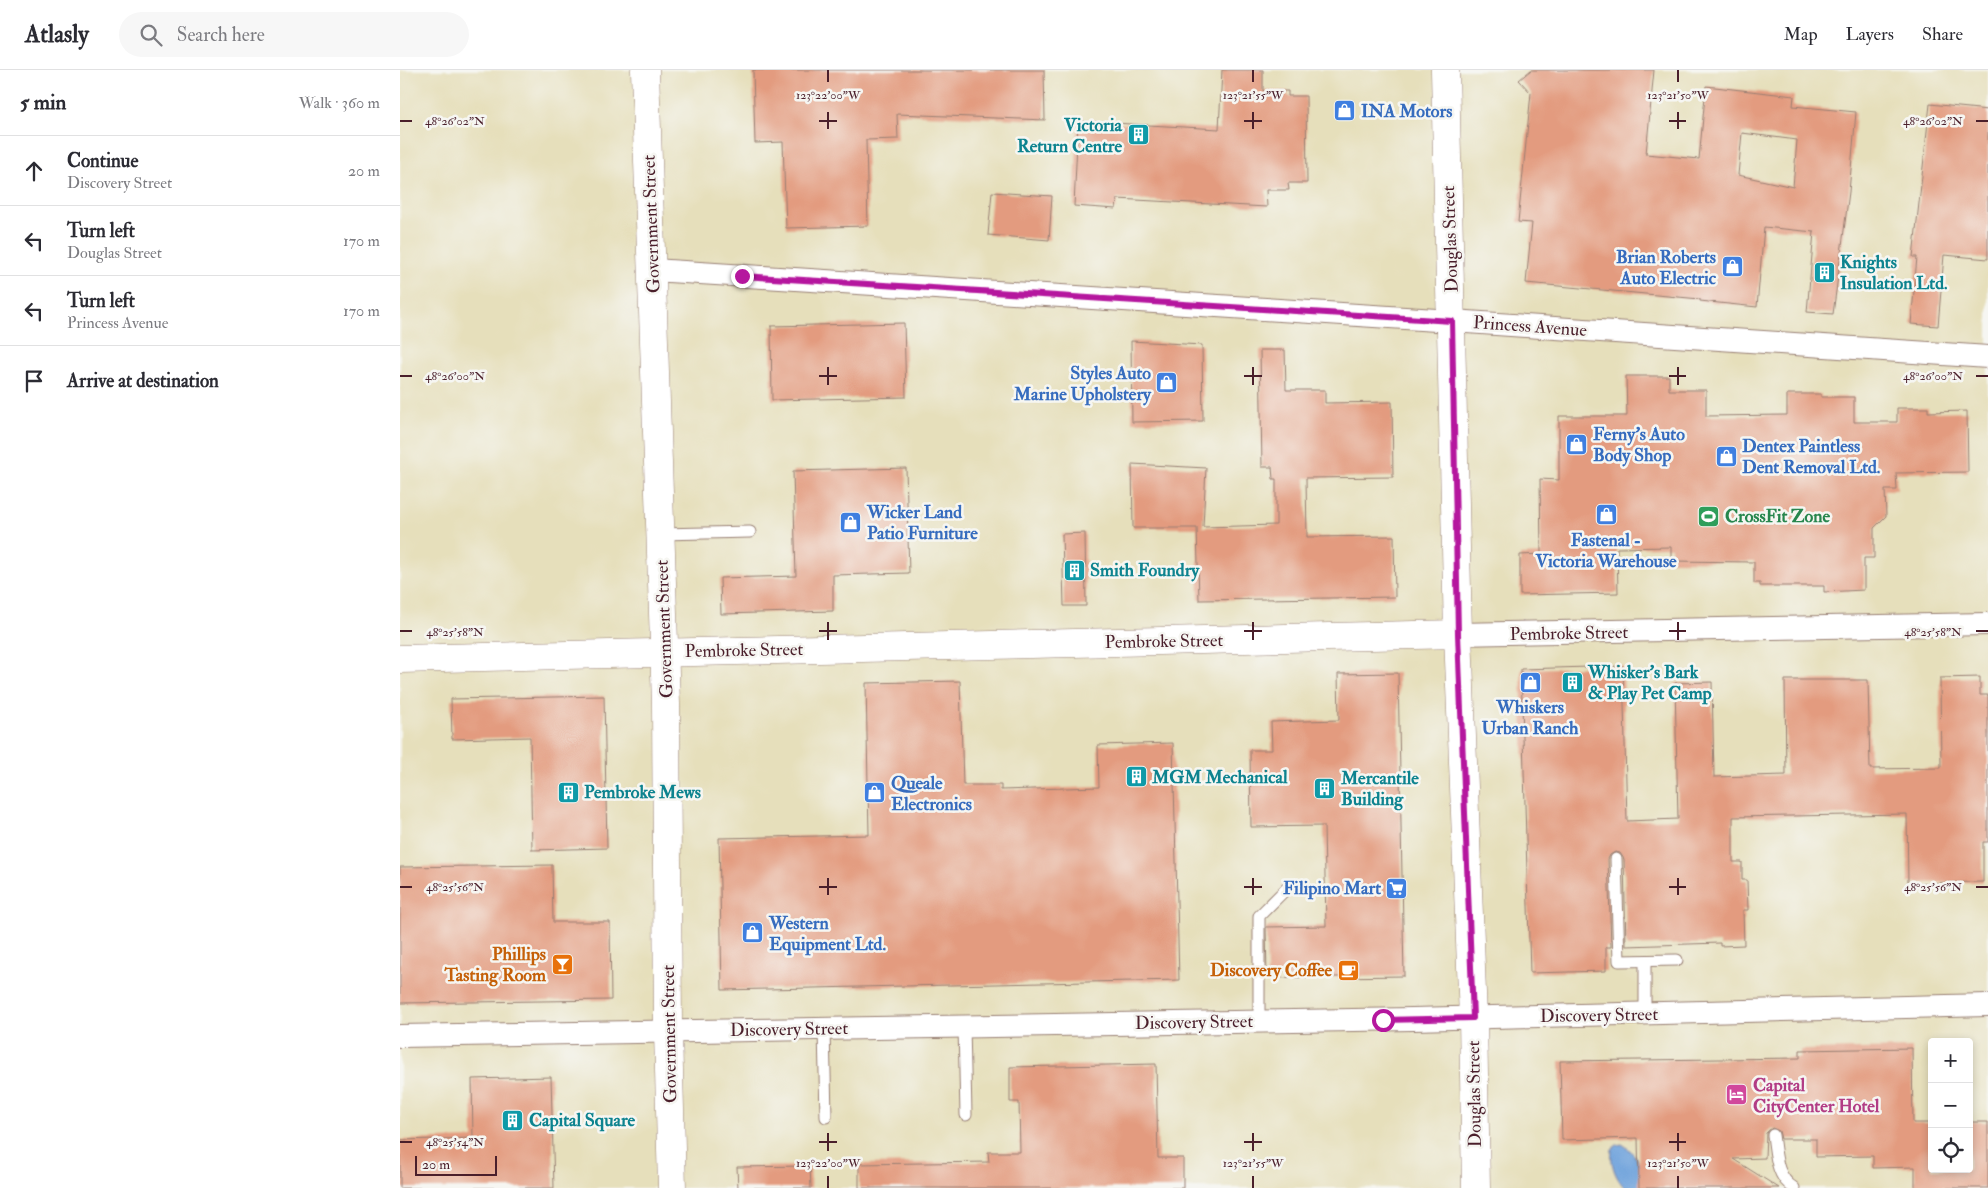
<!DOCTYPE html>
<html lang="en">
<head>
<meta charset="utf-8">
<style>
	:root { --surface:#fff; --page:#f7f7f7; --text:#2b2b33; --muted:#7c7c81; --line:#e1e1e2 }
	body { margin:0; font-family:"IM FELL Double Pica",serif; background:var(--page); color:var(--text) }
	.controls { position:absolute; right:15px; bottom:15px; display:grid; overflow:hidden; border-radius:5px; box-shadow:0 2px 8px #0003 }
	.controls button { width:45px; height:45px; display:grid; place-items:center; padding:0; border:0; border-bottom:1px solid var(--line); background:var(--surface); color:var(--text); font:25px sans-serif }
	.scale { position:absolute; left:15px; bottom:12px; width:82px; box-sizing:border-box; padding-left:5px; border:2px solid #4a1f2b; border-top:0; font-size:14px; line-height:18px; white-space:nowrap; color:#4a1f2b; -webkit-text-stroke:4px #f6f6f2; paint-order:stroke }
	.stop { position:absolute; width:15px; height:15px; margin:-11px; border:4px solid #b5179e; border-radius:50%; background:#fff }
	.stop.end { background:#b5179e; border-color:#fff; box-shadow:0 1px 5px #0008 }
	.list { margin:0; padding:0; list-style:none }
	h2 { display:flex; justify-content:space-between; align-items:center; height:65px; margin:0; padding:0 20px; font-size:21px }
	h2 small { font-size:16px; font-weight:400; color:var(--muted) }
	.list li { display:grid; grid-template-columns:32px 1fr auto; gap:15px; align-items:center; box-sizing:border-box; height:70px; padding:0 20px; border-top:1px solid var(--line) }
	.list b { display:block; font-size:19px; white-space:nowrap }
	.list p { margin:0; font-size:16px; white-space:nowrap; color:var(--muted) }
	.list em { font-size:16px; font-style:normal; color:var(--muted) }
	.icon { flex:none; width:28px; height:28px; fill:none; stroke:currentColor; stroke-width:2; stroke-linecap:round; stroke-linejoin:round }
	.map { position:relative; flex:none; width:1588px; height:1118px; overflow:hidden }
	header { display:flex; align-items:center; gap:30px; box-sizing:border-box; height:70px; padding:0 25px; background:var(--surface); border-bottom:1px solid var(--line) }
	header strong { font-size:24px }
	nav { display:flex; gap:28px; margin-inline-start:auto; font-size:18px }
	.search { width:350px; height:45px; background:var(--page); display:flex; align-items:center; gap:12px; box-sizing:border-box; padding:0 18px; border-radius:28px; color:var(--muted); font-size:19px }
	main { display:flex }
	aside { flex:1; background:var(--surface) }
	.map>svg:first-child { display:block }
	.water { fill:#6fa3dc; stroke:#5c6184 }
	.building { fill:#e39b7f; fill-rule:evenodd }
	.lines { fill:none; stroke-linecap:round; stroke-linejoin:round }
	.service-casing { stroke:#987f73; stroke-width:13 }
	.minor-casing { stroke:#987f73; stroke-width:24 }
	.tertiary-casing { stroke:#987f73; stroke-width:29 }
	.secondary-casing { stroke:#987f73; stroke-width:29 }
	.primary-casing { stroke:#987f73; stroke-width:29 }
	.service { stroke:#fff; stroke-width:11 }
	.minor { stroke:#fff; stroke-width:22 }
	.tertiary { stroke:#fff; stroke-width:28 }
	.secondary { stroke:#fff; stroke-width:28 }
	.primary { stroke:#fff; stroke-width:28 }
	.route { stroke:#b5179e; stroke-width:6 }
	.ticks { fill:none; stroke:#4a1f2b; stroke-width:2 }
	.labels { text-anchor:middle; stroke-width:5; stroke-linejoin:round; paint-order:stroke }
	.shop-label { font-size:18px; font-weight:bold; fill:#366cbe; stroke:#f6f6f2; text-anchor:start }
	.culture-label { font-size:18px; font-weight:bold; fill:#0d838f; stroke:#f6f6f2; text-anchor:start }
	.street-label { font-size:18px; fill:#4a1f2b; stroke:#f6f6f2 }
	.leisure-label { font-size:18px; font-weight:bold; fill:#27864d; stroke:#f6f6f2; text-anchor:start }
	.food-label { font-size:18px; font-weight:bold; fill:#c56008; stroke:#f6f6f2; text-anchor:end }
	.hotel-label { font-size:18px; font-weight:bold; fill:#b23c85; stroke:#f6f6f2; text-anchor:start }
	.ticks-label { font-size:12px; text-anchor:middle; fill:#4a1f2b; stroke:#f6f6f2; stroke-width:5; stroke-linejoin:round; paint-order:stroke }
</style>
</head>
<body>
<header>
<strong>Atlasly</strong>
<div class="search"><svg class="icon" aria-label="search" viewBox="0 0 24 24"><circle cx="10" cy="10" r="6"/><path d="M15 15l6 6"/></svg>Search here</div>
<nav><a>Map</a><a>Layers</a><a>Share</a></nav>
</header>
<main>
<aside>
<h2>5 min<small>Walk · 360 m</small></h2>
<ul class="list">
<li><svg class="icon" aria-label="ahead" viewBox="0 0 24 24"><path d="M12 20V5M6 11l6-6 6 6"/></svg><div><b>Continue</b><p>Discovery Street</p></div><em>20 m</em></li>
<li><svg class="icon" aria-label="left" viewBox="0 0 24 24"><path d="M17 20v-9H6M10 6l-5 5 5 5"/></svg><div><b>Turn left</b><p>Douglas Street</p></div><em>170 m</em></li>
<li><svg class="icon" aria-label="left" viewBox="0 0 24 24"><path d="M17 20v-9H6M10 6l-5 5 5 5"/></svg><div><b>Turn left</b><p>Princess Avenue</p></div><em>170 m</em></li>
<li><svg class="icon" aria-label="arrive" viewBox="0 0 24 24"><path d="M6 21V4h12l-3 4 3 4H6"/></svg><div><b>Arrive at destination</b></div></li>
</ul>
</aside>
<div class="map">
<svg width="1588" height="1118" viewBox="0 0 1588 1118">
	<rect width="100%" height="100%" fill="#f6f6f2"/>
	<filter id="ink" filterUnits="userSpaceOnUse"><feTurbulence type="fractalNoise" baseFrequency=".02" numOctaves="2"/><feDisplacementMap in="SourceGraphic" scale="10" xChannelSelector="R" yChannelSelector="G"/><feConvolveMatrix kernelMatrix="1 2 1 2 8 2 1 2 1" color-interpolation-filters="sRGB"/></filter>
	<filter id="wash" filterUnits="userSpaceOnUse"><feTurbulence type="fractalNoise" baseFrequency=".0096" numOctaves="4" result="noise"/><feDisplacementMap in="SourceGraphic" scale="20" xChannelSelector="R" yChannelSelector="G"/><feGaussianBlur stdDeviation="1.12" result="paint"/><feColorMatrix in="noise" values="0 0 0 0 0 0 0 0 0 0 0 0 0 0 0 0 0 1.4 0 .05"/><feComposite in="paint" operator="in"/></filter>
	<g filter="url(#wash)">
		<rect width="100%" height="100%" fill="#e6dfbb"/>
		<path class="water" d="M1222 1074C1239 1084 1241 1100 1243 1118H1225C1215 1107 1210 1094 1212 1079L1217 1075Z"/>
		<g id="blocks">
			<g class="building">
				<polygon points="353,0 644,0 645,50 497,44 498,69 466,70 468,156 386,158 383,72 355,73"/>
				<polygon points="822,0 863,0 863,21 888,21 888,26 906,26 907,113 888,113 889,120 866,120 867,137 717,129 716,139 674,136 678,51 819,59"/>
				<path d="M1131 0H1254L1246 84 1299 89 1306 16 1394 26 1393 36 1456 42 1449 122 1433 244 1407 242 1414 162 1364 157 1357 237 1300 231V229L1126 213 1132 153 1118 152 1131 23 1119 10ZM1342 63 1397 70 1393 117 1338 105Z"/>
				<polygon points="1530,34 1588,40 1588,189 1544,185 1538,256 1511,254 1517,187 1513,187"/>
				<polygon points="592,122 652,126 649,170 588,165"/>
				<polygon points="504,253 506,327 372,330 371,256"/>
				<polygon points="731,271 802,275 803,351 732,352"/>
				<polygon points="860,280 885,280 886,320 925,320 925,333 992,332 993,407 906,408 907,467 994,466 995,527 799,530 797,458 733,458 732,394 806,398 803,457 876,455 876,409 873,409 872,397 862,397"/>
				<polygon points="1226,306 1269,306 1269,320 1306,320 1306,346 1387,345 1387,324 1421,324 1421,327 1454,327 1454,352 1497,352 1497,338 1528,338 1528,342 1567,341 1568,402 1496,403 1497,420 1485,420 1486,446 1474,458 1474,488 1464,488 1464,520 1424,522 1424,516 1360,516 1360,513 1354,513 1354,492 1271,491 1271,477 1217,478 1218,523 1120,525 1120,485 1141,484 1140,409 1159,410 1159,346 1227,346"/>
				<polygon points="506,398 509,503 433,505 433,541 321,544 320,508 396,506 393,401"/>
				<polygon points="685,463 686,536 664,536 662,464"/>
				<polygon points="1223,596 1227,751 1278,749 1275,613 1312,612 1314,707 1386,705 1385,610 1468,610 1470,699 1541,698 1540,608 1580,607 1580,625 1588,625 1588,772 1583,772 1583,812 1508,813 1507,744 1333,747 1333,792 1342,792 1342,810 1347,810 1348,840 1343,840 1344,875 1320,876 1320,873 1226,876 1224,789 1220,783 1215,782 1210,785 1208,789 1211,877 1206,877 1206,901 1130,903 1121,599"/>
				<polygon points="998,603 1004,906 867,908 866,857 926,856 924,756 851,757 850,680 872,680 871,652 939,650 938,604"/>
				<polygon points="560,611 563,715 601,715 601,720 699,717 698,675 773,673 779,910 322,920 319,768 469,765 466,613"/>
				<polygon points="204,626 207,778 132,780 130,667 52,669 51,629"/>
				<polygon points="152,795 153,852 210,852 211,930 0,933 0,797"/>
				<polygon points="1512,978 1513,1053 1532,1053 1532,1099 1569,1099 1569,1052 1588,1052 1588,1118 1515,1118 1515,1097 1473,1098 1473,1086 1416,1087 1416,1069 1381,1069 1379,1061 1372,1058 1366,1063 1365,1088 1333,1089 1379,1118 1239,1118 1238,1068 1162,1070 1160,991 1400,988 1400,980"/>
				<polygon points="756,994 758,1088 783,1088 783,1118 459,1118 459,1094 589,1092 588,1082 620,1082 619,1032 610,1032 610,997"/>
				<polygon points="151,1007 154,1118 0,1118 0,1070 73,1068 72,1009"/>
				<polygon points="410,1096 411,1118 338,1118 337,1097"/>
			</g>
		</g>
	</g>
	<g filter="url(#ink)">
		<use href="#blocks" fill-opacity="0" stroke="#987f73" stroke-width="1"/>
		<g class="lines">
			<defs>
				<g id="service">
					<polyline points="261,464 350,462"/>
					<polyline points="1216,789 1219,891 1277,890"/>
					<polyline points="1245,891 1245,943"/>
					<polyline points="859,951 859,846 886,819"/>
					<polyline points="564,956 566,1045"/>
					<polyline points="424,959 426,1047"/>
					<path d="M1373 1065C1376 1085 1376 1107 1394 1118"/>
				</g>
				<g id="minor">
					<polyline points="253,200 1052,251 1588,287"/>
					<polyline points="1058,564 1588,554"/>
					<polyline points="0,966 1013,949 1588,935"/>
				</g>
				<polyline id="tertiary" points="0,589 1058,564"/>
				<polyline id="secondary" points="245,0 266,634 268,961 272,1118"/>
				<polyline id="primary" points="1045,0 1058,564 1073,948 1076,1118"/>
			</defs>
			<use href="#service" class="service-casing"/>
			<use href="#minor" class="minor-casing"/>
			<use href="#tertiary" class="tertiary-casing"/>
			<use href="#secondary" class="secondary-casing"/>
			<use href="#primary" class="primary-casing"/>
			<use href="#service" class="service"/>
			<use href="#minor" class="minor"/>
			<use href="#tertiary" class="tertiary"/>
			<use href="#secondary" class="secondary"/>
			<use href="#primary" class="primary"/>
		</g>
	</g>
	<g class="lines" filter="url(#ink)">
		<polyline class="route" points="342,206 1052,251 1058,564 1073,948 983,950"/>
	</g>
	<path class="ticks" d="M428 0V12M853 0V12M1278 0V12M428 42V59M853 42V59M1278 42V59M0 51H12M419 51H437M844 51H862M1269 51H1286M1576 51H1588M428 297V315M853 297V315M1278 297V315M0 306H12M419 306H437M844 306H862M1269 306H1286M1576 306H1588M428 552V570M853 552V570M1278 552V570M0 561H12M419 561H437M844 561H862M1269 561H1286M1576 561H1588M428 808V825M853 808V825M1278 808V825M0 817H12M419 817H437M844 817H862M1269 817H1286M1576 817H1588M428 1063V1081M853 1063V1081M1278 1063V1081M0 1072H12M419 1072H437M844 1072H862M1269 1072H1286M428 1106V1118M853 1106V1118M1278 1106V1118"/>
	<defs>
		<symbol id="shop-square" viewBox="-11 -11 22 22"><rect x="-9" y="-9" width="18" height="18" rx="4" fill="#3f7fe0" stroke="#f6f6f2"/><path d="M-5-2.5h2.3a2.7 3.5 0 0 1 5.4 0H5L5.5 6h-11ZM-1.5-2.5h3a1.5 2.3 0 0 0-3 0Z" fill="#fff"/></symbol>
		<symbol id="building-square" viewBox="-11 -11 22 22"><rect x="-9" y="-9" width="18" height="18" rx="4" fill="#0f9aa8" stroke="#f6f6f2"/><path d="M-4-6H4V6H1V3H-1V6H-4ZM-2.5-4.3h1.7v1.8h-1.7ZM.8-4.3h1.7v1.8H.8ZM-2.5-1h1.7V.8h-1.7ZM.8-1h1.7V.8H.8Z" fill="#fff"/></symbol>
		<symbol id="stadium-square" viewBox="-11 -11 22 22"><rect x="-9" y="-9" width="18" height="18" rx="4" fill="#2e9e5b" stroke="#f6f6f2"/><path d="M0-5a6.5 5 0 1 0 0 10a6.5 5 0 1 0 0-10ZM-3.5-1.8h7v3.6h-7Z" fill="#fff"/></symbol>
		<symbol id="supermarket-square" viewBox="-11 -11 22 22"><rect x="-9" y="-9" width="18" height="18" rx="4" fill="#3f7fe0" stroke="#f6f6f2"/><path d="M-6-5.5h2.5l.6 2H6L4.5 2H-2.5L-4.4-4H-6ZM-1.5 3.2a1.3 1.3 0 1 0 .1 0ZM3 3.2a1.3 1.3 0 1 0 .1 0Z" fill="#fff"/></symbol>
		<symbol id="bar-square" viewBox="-11 -11 22 22"><rect x="-9" y="-9" width="18" height="18" rx="4" fill="#e8710a" stroke="#f6f6f2"/><path d="M-6-5H6L.8 .8V4.5H3.5V6h-7V4.5H-.8V.8Z" fill="#fff"/></symbol>
		<symbol id="cafe-square" viewBox="-11 -11 22 22"><rect x="-9" y="-9" width="18" height="18" rx="4" fill="#e8710a" stroke="#f6f6f2"/><path d="M-5.5-4.5H6V0H3Q3 3.5 0 3.5H-2.5Q-5.5 3.5-5.5 0ZM3-3.2v2h1.7v-2ZM-6 4.5H4V6H-6Z" fill="#fff"/></symbol>
		<symbol id="hotel-square" viewBox="-11 -11 22 22"><rect x="-9" y="-9" width="18" height="18" rx="4" fill="#d1479c" stroke="#f6f6f2"/><path d="M-6-4.5h1.5V1H6V5H4.5V3h-9V5H-6ZM-4 0a1.8 1.8 0 1 1 3.6 0ZM.5 0V-2.5h3Q6-2.5 6 0Z" fill="#fff"/></symbol>
	</defs>
	<g fill-rule="evenodd">
		<use href="#shop-square" x="932" y="28" width="25" height="25"/>
		<use href="#building-square" x="726" y="52" width="25" height="25"/>
		<use href="#shop-square" x="1320" y="184" width="25" height="25"/>
		<use href="#building-square" x="1412" y="190" width="25" height="25"/>
		<use href="#shop-square" x="754" y="300" width="25" height="25"/>
		<use href="#shop-square" x="1164" y="362" width="25" height="25"/>
		<use href="#shop-square" x="1314" y="374" width="25" height="25"/>
		<use href="#shop-square" x="1194" y="432" width="25" height="25"/>
		<use href="#stadium-square" x="1296" y="434" width="25" height="25"/>
		<use href="#shop-square" x="438" y="440" width="25" height="25"/>
		<use href="#building-square" x="662" y="488" width="25" height="25"/>
		<use href="#shop-square" x="1118" y="600" width="25" height="25"/>
		<use href="#building-square" x="1160" y="600" width="25" height="25"/>
		<use href="#building-square" x="724" y="694" width="25" height="25"/>
		<use href="#building-square" x="912" y="706" width="25" height="25"/>
		<use href="#building-square" x="156" y="710" width="25" height="25"/>
		<use href="#shop-square" x="462" y="710" width="25" height="25"/>
		<use href="#supermarket-square" x="984" y="806" width="25" height="25"/>
		<use href="#shop-square" x="340" y="850" width="25" height="25"/>
		<use href="#bar-square" x="150" y="882" width="25" height="25"/>
		<use href="#cafe-square" x="936" y="888" width="25" height="25"/>
		<use href="#hotel-square" x="1324" y="1012" width="25" height="25"/>
		<use href="#building-square" x="100" y="1038" width="25" height="25"/>
	</g>
	<g class="labels">
		<g class="shop-label">
			<text x="961" y="47">INA Motors</text>
			<text x="1316" y="193" text-anchor="end">Brian Roberts<tspan x="1316" dy="21">Auto Electric</tspan></text>
			<text x="751" y="309" text-anchor="end">Styles Auto<tspan x="751" dy="21">Marine Upholstery</tspan></text>
			<text x="1193" y="370">Ferny's Auto<tspan x="1193" dy="21">Body Shop</tspan></text>
			<text x="1342" y="382">Dentex Paintless<tspan x="1342" dy="21">Dent Removal Ltd.</tspan></text>
			<text x="467" y="448">Wicker Land<tspan x="467" dy="21">Patio Furniture</tspan></text>
			<text x="1206" y="476" text-anchor="middle">Fastenal -<tspan x="1206" dy="21">Victoria Warehouse</tspan></text>
			<text x="1130" y="643" text-anchor="middle">Whiskers<tspan x="1130" dy="21">Urban Ranch</tspan></text>
			<text x="491" y="719">Queale<tspan x="491" dy="21">Electronics</tspan></text>
			<text x="981" y="824" text-anchor="end">Filipino Mart</text>
			<text x="369" y="859">Western<tspan x="369" dy="21">Equipment Ltd.</tspan></text>
		</g>
		<g class="culture-label">
			<text x="722" y="61" text-anchor="end">Victoria<tspan x="722" dy="21">Return Centre</tspan></text>
			<text x="1440" y="198">Knights<tspan x="1440" dy="21">Insulation Ltd.</tspan></text>
			<text x="690" y="506">Smith Foundry</text>
			<text x="1188" y="608">Whisker's Bark<tspan x="1188" dy="21">&amp; Play Pet Camp</tspan></text>
			<text x="752" y="713">MGM Mechanical</text>
			<text x="941" y="714">Mercantile<tspan x="941" dy="21">Building</tspan></text>
			<text x="184" y="728">Pembroke Mews</text>
			<text x="129" y="1056">Capital Square</text>
		</g>
		<g class="street-label">
			<text transform="translate(251 154) rotate(-92)" y="6">Government Street</text>
			<text transform="translate(1050 169) rotate(-92)" y="6">Douglas Street</text>
			<text transform="translate(1130 256) rotate(4)" y="6">Princess Avenue</text>
			<text transform="translate(264 559) rotate(-92)" y="6">Government Street</text>
			<text transform="translate(1169 563) rotate(-1)" y="6">Pembroke Street</text>
			<text transform="translate(764 571) rotate(-1)" y="6">Pembroke Street</text>
			<text transform="translate(344 580) rotate(-1)" y="6">Pembroke Street</text>
			<text transform="translate(1199 945) rotate(-1)" y="6">Discovery Street</text>
			<text transform="translate(794 952) rotate(-1)" y="6">Discovery Street</text>
			<text transform="translate(389 959) rotate(-1)" y="6">Discovery Street</text>
			<text transform="translate(269 964) rotate(-91)" y="6">Government Street</text>
			<text transform="translate(1074 1024) rotate(-91)" y="6">Douglas Street</text>
		</g>
		<g class="leisure-label">
			<text x="1325" y="452">CrossFit Zone</text>
		</g>
		<g class="food-label">
			<text x="146" y="890">Phillips<tspan x="146" dy="21">Tasting Room</tspan></text>
			<text x="932" y="906">Discovery Coffee</text>
		</g>
		<g class="hotel-label">
			<text x="1353" y="1021">Capital<tspan x="1353" dy="21">CityCenter Hotel</tspan></text>
		</g>
	</g>
	<g class="ticks-label">
		<text x="428" y="29">123°22'00"W</text>
		<text x="853" y="29">123°21'55"W</text>
		<text x="1278" y="29">123°21'50"W</text>
		<text x="55" y="55">48°26'02"N</text>
		<text x="1533" y="55">48°26'02"N</text>
		<text x="55" y="310">48°26'00"N</text>
		<text x="1533" y="310">48°26'00"N</text>
		<text x="55" y="566">48°25'58"N</text>
		<text x="1533" y="566">48°25'58"N</text>
		<text x="55" y="821">48°25'56"N</text>
		<text x="1533" y="821">48°25'56"N</text>
		<text x="55" y="1076">48°25'54"N</text>
		<text x="428" y="1097">123°22'00"W</text>
		<text x="853" y="1097">123°21'55"W</text>
		<text x="1278" y="1097">123°21'50"W</text>
	</g>
</svg>
<div class="controls">
<button>+</button>
<button>−</button>
<button><svg class="icon" aria-label="locate" viewBox="0 0 24 24"><circle cx="12" cy="12" r="6"/><path d="M12 2v4M12 18v4M2 12h4M18 12h4"/></svg></button>
</div>
<div class="scale">20 m</div>
<div class="stop" style="left:983px;top:950px"></div>
<div class="stop end" style="left:342px;top:206px"></div>
</div>
</main>
</body>
</html>
